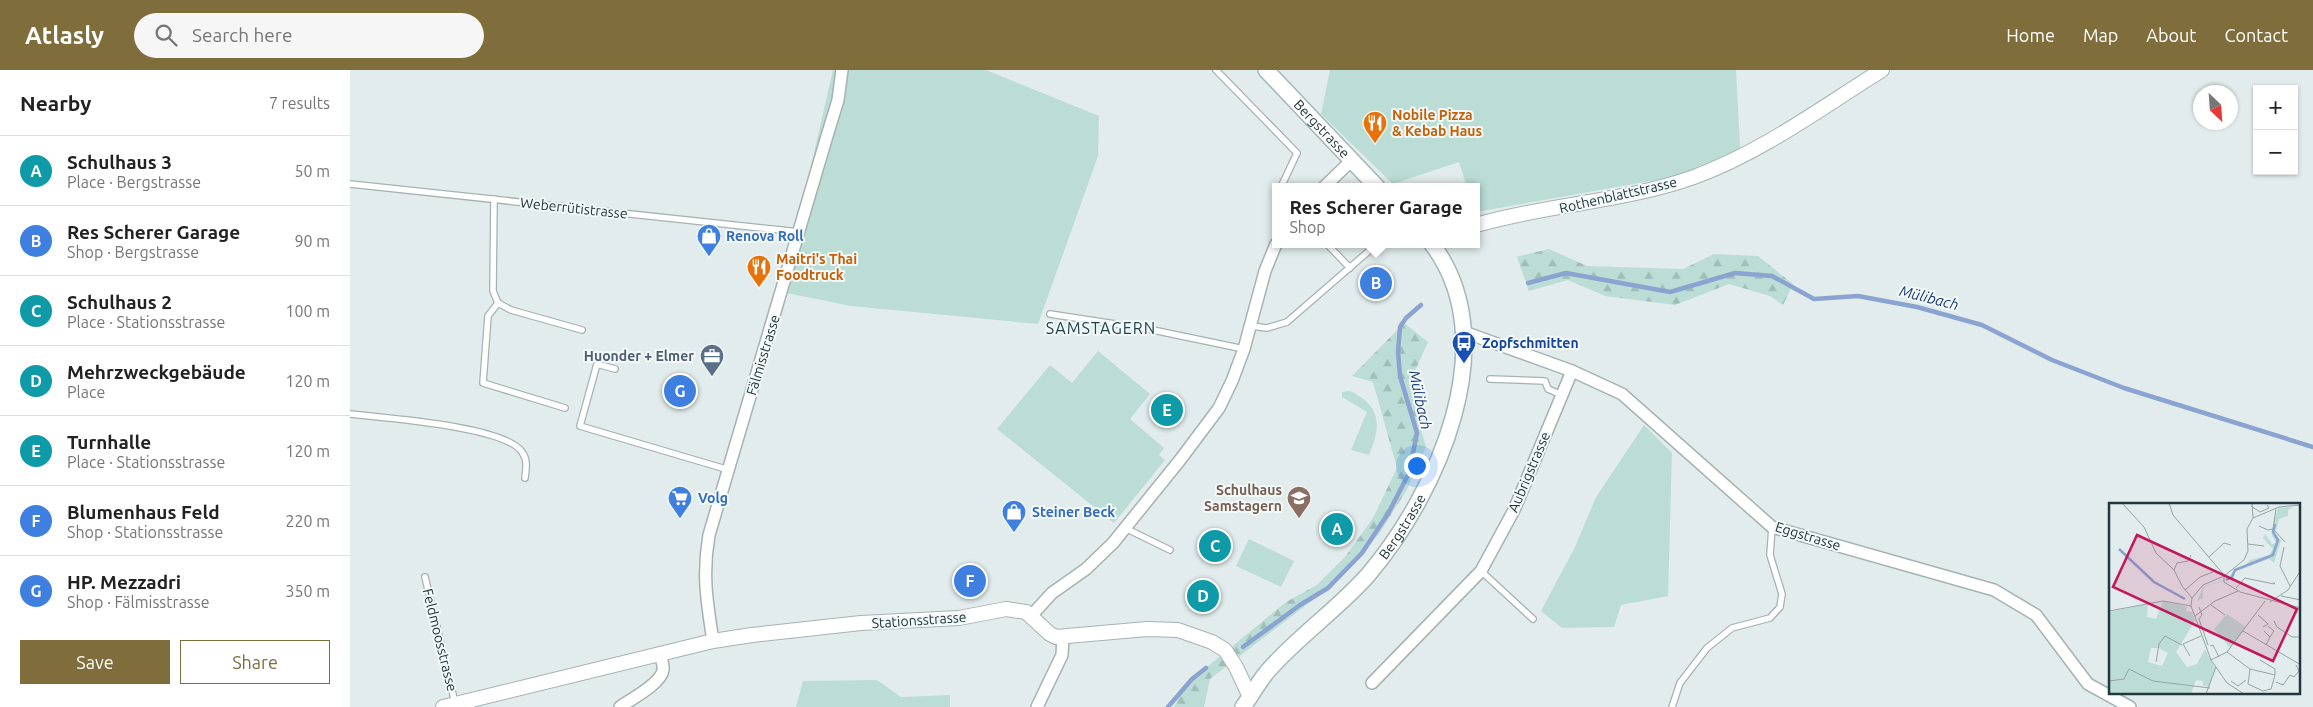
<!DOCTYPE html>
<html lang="en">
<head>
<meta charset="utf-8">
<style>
	:root { --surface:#fff; --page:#f6f6f6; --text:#222; --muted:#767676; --line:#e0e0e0; --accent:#7f6d3c }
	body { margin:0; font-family:Ubuntu,sans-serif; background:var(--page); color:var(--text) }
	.controls { position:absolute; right:15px; top:15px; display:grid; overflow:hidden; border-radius:0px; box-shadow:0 1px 4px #0004 }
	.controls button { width:45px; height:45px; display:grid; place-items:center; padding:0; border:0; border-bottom:1px solid var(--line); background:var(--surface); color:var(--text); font:25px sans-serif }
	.compass { position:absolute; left:1843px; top:15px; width:45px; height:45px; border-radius:50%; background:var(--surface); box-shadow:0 1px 4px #0004; rotate:155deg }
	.you { position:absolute; left:1066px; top:395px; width:18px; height:18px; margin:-12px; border:4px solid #fff; border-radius:50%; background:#1a73e8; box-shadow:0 0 0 8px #1a73e833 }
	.badge { display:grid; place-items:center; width:32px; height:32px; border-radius:50%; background:var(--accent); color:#fff; font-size:16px; font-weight:700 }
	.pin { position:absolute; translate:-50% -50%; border:2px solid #fff; box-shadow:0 1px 5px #0006 }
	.popup { position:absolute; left:922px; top:113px; width:208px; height:65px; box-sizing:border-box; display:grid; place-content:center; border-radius:0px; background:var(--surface); filter:drop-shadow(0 1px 4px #0005); font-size:16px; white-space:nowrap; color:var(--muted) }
	.popup b { font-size:19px; color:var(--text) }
	.popup::after { content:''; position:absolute; left:50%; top:100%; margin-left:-10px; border:10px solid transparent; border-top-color:var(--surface) }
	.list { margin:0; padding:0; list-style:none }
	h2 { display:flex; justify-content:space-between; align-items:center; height:65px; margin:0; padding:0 20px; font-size:21px }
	h2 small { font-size:16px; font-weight:400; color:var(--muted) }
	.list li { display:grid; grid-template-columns:32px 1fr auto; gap:15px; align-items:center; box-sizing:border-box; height:70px; padding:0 20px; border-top:1px solid var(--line) }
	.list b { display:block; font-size:19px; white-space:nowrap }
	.list p { margin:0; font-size:16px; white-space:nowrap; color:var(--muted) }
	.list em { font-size:16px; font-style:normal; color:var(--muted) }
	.actions { display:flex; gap:10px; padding:15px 20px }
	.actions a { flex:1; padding:11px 0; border:1px solid var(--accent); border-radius:0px; text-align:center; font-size:18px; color:var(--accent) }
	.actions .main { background:var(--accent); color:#fff }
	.icon { flex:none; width:28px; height:28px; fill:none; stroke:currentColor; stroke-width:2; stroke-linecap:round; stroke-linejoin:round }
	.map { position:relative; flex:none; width:1963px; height:637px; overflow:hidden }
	header { display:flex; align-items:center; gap:30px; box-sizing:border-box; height:70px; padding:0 25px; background:var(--accent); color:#fff }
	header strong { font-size:24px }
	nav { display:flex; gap:28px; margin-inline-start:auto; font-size:18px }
	.search { width:350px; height:45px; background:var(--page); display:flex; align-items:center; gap:12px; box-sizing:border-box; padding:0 18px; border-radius:28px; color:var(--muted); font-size:19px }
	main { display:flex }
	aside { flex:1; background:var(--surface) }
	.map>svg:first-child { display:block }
	.green { fill:#bbddd5 }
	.forest { fill:url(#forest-firs) }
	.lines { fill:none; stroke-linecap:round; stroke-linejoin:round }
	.stream { stroke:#8aa3d1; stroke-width:4.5 }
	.service-casing { stroke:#a5b2b4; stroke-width:8 }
	.minor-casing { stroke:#a5b2b4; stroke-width:14 }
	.tertiary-casing { stroke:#a5b2b4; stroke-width:16 }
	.secondary-casing { stroke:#a3b7bb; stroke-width:18 }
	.service { stroke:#fff; stroke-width:5.5 }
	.minor { stroke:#fff; stroke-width:11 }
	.tertiary { stroke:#fff; stroke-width:14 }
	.secondary { stroke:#fff; stroke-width:15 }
	.labels { text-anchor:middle; stroke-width:4; stroke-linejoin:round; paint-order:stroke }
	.food-label { font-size:14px; font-weight:bold; fill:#c56008; stroke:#f2f9f8; text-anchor:start }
	.street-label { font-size:14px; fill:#22373d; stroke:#f2f9f8 }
	.shop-label { font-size:14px; font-weight:bold; fill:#366cbe; stroke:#f2f9f8; text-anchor:start }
	.transit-label { font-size:14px; font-weight:bold; fill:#164399; stroke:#f2f9f8; text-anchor:start }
	.service-label { font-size:14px; font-weight:bold; fill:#4e5e75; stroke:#f2f9f8; text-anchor:end }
	.education-label { font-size:14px; font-weight:bold; fill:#785e54; stroke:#f2f9f8; text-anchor:end }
	.water-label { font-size:15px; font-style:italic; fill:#1c3c79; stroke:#f2f9f8 }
	.quarter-label { font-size:16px; letter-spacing:1px; fill:#1e434f; stroke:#f2f9f8 }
	.inset-river { fill:none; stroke:#8aa3d1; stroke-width:2.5 }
	.inset-road { fill:none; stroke:#95a4a6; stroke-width:1 }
	.view { fill:#c2185b; fill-opacity:0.15; stroke:#c2185b; stroke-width:2.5 }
	.inset-edge { fill:none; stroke:#22373d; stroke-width:2.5 }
</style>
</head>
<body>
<header>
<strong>Atlasly</strong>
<div class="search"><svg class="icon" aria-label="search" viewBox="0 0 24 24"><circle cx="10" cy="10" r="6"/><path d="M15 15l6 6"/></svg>Search here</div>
<nav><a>Home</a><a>Map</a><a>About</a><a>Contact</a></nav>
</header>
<main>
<aside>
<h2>Nearby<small>7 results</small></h2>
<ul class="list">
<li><span class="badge" style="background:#0f9aa8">A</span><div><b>Schulhaus 3</b><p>Place · Bergstrasse</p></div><em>50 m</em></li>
<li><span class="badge" style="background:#3f7fe0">B</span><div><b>Res Scherer Garage</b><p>Shop · Bergstrasse</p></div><em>90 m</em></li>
<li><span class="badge" style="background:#0f9aa8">C</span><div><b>Schulhaus 2</b><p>Place · Stationsstrasse</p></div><em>100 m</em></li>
<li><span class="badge" style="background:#0f9aa8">D</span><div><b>Mehrzweckgebäude</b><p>Place</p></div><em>120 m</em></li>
<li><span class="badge" style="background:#0f9aa8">E</span><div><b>Turnhalle</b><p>Place · Stationsstrasse</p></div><em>120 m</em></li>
<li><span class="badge" style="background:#3f7fe0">F</span><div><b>Blumenhaus Feld</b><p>Shop · Stationsstrasse</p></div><em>220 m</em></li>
<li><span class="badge" style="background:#3f7fe0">G</span><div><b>HP. Mezzadri</b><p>Shop · Fälmisstrasse</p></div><em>350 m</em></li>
</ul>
<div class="actions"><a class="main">Save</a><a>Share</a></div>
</aside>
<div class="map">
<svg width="1963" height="637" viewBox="0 0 1963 637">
	<defs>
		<pattern id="forest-firs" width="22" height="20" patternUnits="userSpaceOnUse" patternTransform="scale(1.25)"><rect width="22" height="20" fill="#bbddd5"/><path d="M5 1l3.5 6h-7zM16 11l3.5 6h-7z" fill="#a0beb8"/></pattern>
	</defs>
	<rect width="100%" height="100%" fill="#e2ecec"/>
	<g class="green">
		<polygon points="483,0 636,0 749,46 748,86 688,254 501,236 432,222"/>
		<polygon points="980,0 1386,0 1391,95 1126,142 1126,117 1117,117 1109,92 1043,114 971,44"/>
		<polygon points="748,281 800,324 780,349 814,378 809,385 815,390 764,453 647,359 700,295 722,313"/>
		<path d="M1000 321C1031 336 1032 355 1019 385L1001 380 1017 342 992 327V322Z"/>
		<polygon points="1294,355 1322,383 1318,526 1271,535 1264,557 1212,558 1191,541 1225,477 1246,427"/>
		<polygon points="899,469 944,491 931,517 886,496"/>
		<polygon points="527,610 551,627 600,625 600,637 446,637 453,611"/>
	</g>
	<g class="forest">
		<polygon points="1199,179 1237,196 1333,199 1364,184 1408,186 1443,214 1433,235 1420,226 1379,214 1325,235 1255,226 1218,210 1179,221 1167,187 1165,187"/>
		<polygon points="1054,253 1078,272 1059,314 1076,377 1056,421 1029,464 981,516 860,609 854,637 824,637 835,615 936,532 967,515 995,487 1023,448 1047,398 1023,312 1002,306"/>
	</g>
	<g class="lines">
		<g class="stream">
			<polyline points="1178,213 1216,203 1320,222 1385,203 1422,206 1464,229 1508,226 1567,237 1632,255 1702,290 1774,318 1963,377"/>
			<polyline points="893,577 950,535 978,518 1012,483 1039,442 1059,403 1067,363 1050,306 1048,282 1050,257 1056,248 1071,235"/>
			<polyline points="818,637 842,609 856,598"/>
		</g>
		<defs>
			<g id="service">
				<polyline points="866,0 947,83 931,117"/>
				<polyline points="0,114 449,162"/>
				<polyline points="144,129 143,221 148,233 161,240 232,260"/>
				<polyline points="977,174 1000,198"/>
				<polyline points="148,233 138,246 133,313 215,338"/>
				<polyline points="700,244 798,259 894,279"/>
				<polyline points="901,256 917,258 937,252 1027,174"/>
				<polyline points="265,299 247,294 230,356 379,400"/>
				<polyline points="1140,309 1195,311 1198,319 1212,325"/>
				<path d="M0 344C33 348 155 356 172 382 178 390 176 399 175 408"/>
				<polyline points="775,458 820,480"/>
				<polyline points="1131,501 1183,549"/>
				<polyline points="75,507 105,633"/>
				<polyline points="1322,637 1330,613 1357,578 1382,558 1420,548 1430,537 1432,524 1420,485 1422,457"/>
			</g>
			<g id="minor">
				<polyline points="974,117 1002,90"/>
				<polyline points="1114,262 1222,301 1272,324 1422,457 1644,520 1686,545 1738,614 1780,637"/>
				<polyline points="681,546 702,523 736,499 763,473 830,390 869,338 882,311 894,279 915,201 926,174"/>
				<path d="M363 571C357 532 352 505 359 465L477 66 488 30 492 0"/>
				<polyline points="1022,613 1131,501 1164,440 1222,301"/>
				<path d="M270 637C281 629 311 614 313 600 314 595 311 589 310 584"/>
				<polyline points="687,637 712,585 713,567"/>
			</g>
			<g id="tertiary">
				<path d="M1126 155C1198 134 1274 132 1344 107 1412 82 1471 38 1532 0"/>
				<polyline points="93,637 363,571 402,565 511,553 609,548 656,539 676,542 700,564 706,567 797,559 828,560 862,572 875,580 886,597 900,627"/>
			</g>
			<g id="secondary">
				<path id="s1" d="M916 0 1027 117"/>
				<path id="s2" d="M893 637C901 626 908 613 917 602 947 567 987 540 1018 505 1087 424 1156 272 1082 174"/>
			</g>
		</defs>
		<use href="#service" class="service-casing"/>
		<use href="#minor" class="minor-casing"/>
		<use href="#tertiary" class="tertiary-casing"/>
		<use href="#secondary" class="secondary-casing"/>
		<use href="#service" class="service"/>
		<use href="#minor" class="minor"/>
		<use href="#tertiary" class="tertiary"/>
		<use href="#secondary" class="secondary"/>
	</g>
	<defs>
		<symbol id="restaurant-pin" viewBox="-11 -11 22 30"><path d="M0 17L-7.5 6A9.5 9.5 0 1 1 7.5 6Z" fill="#e8710a" stroke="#f2f9f8"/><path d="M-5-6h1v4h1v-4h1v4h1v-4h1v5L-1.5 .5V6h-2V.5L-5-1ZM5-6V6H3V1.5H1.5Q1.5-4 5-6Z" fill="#fff"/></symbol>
		<symbol id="shop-pin" viewBox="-11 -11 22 30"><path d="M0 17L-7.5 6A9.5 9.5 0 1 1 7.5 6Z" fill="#3f7fe0" stroke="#f2f9f8"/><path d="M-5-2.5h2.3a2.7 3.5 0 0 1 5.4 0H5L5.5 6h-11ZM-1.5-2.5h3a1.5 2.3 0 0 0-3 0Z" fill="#fff"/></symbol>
		<symbol id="bus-pin" viewBox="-11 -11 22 30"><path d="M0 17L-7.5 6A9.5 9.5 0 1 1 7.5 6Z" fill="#1a4fb4" stroke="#f2f9f8"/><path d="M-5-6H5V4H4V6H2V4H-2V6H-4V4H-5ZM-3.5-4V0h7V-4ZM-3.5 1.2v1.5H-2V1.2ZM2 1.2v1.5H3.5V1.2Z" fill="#fff"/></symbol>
		<symbol id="office-pin" viewBox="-11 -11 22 30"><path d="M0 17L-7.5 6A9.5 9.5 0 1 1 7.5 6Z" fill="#5c6f8a" stroke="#f2f9f8"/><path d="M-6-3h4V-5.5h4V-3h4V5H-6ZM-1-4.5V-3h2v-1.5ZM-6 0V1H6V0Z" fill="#fff"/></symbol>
		<symbol id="supermarket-pin" viewBox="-11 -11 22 30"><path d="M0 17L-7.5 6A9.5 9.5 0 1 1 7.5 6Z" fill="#3f7fe0" stroke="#f2f9f8"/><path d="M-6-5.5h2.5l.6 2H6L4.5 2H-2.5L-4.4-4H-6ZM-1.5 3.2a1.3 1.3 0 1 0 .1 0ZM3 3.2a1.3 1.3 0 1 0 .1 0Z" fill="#fff"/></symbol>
		<symbol id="school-pin" viewBox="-11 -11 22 30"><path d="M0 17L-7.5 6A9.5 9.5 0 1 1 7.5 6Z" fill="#8d6e63" stroke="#f2f9f8"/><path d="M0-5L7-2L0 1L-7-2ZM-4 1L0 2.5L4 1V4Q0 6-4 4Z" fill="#fff"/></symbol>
	</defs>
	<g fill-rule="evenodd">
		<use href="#restaurant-pin" x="1011" y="39" width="28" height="38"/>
		<use href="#shop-pin" x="345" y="152" width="28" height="38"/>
		<use href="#restaurant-pin" x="395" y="183" width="28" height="38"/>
		<use href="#bus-pin" x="1100" y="259" width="28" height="38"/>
		<use href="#office-pin" x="348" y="272" width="28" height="38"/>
		<use href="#supermarket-pin" x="316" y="414" width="28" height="38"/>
		<use href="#school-pin" x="935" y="414" width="28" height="38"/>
		<use href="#shop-pin" x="650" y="428" width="28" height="38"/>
	</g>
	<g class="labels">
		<g class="food-label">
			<text x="1042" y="50">Nobile Pizza<tspan x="1042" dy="16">&amp; Kebab Haus</tspan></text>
			<text x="426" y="194">Maitri's Thai<tspan x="426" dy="16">Foodtruck</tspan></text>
		</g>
		<g class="street-label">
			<text dy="5" stroke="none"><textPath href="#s1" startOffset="81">Bergstrasse</textPath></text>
			<text transform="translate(1268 125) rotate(-13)" y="5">Rothenblattstrasse</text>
			<text transform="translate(224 138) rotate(6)" y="5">Weberrütistrasse</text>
			<text transform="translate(413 285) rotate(-73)" y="5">Fälmisstrasse</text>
			<text transform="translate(1179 402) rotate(-67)" y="5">Aubrigstrasse</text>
			<text dy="5" stroke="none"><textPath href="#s2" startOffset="242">Bergstrasse</textPath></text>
			<text transform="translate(1458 466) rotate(17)" y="5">Eggstrasse</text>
			<text transform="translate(569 550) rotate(-4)" y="5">Stationsstrasse</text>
			<text transform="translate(90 570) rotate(76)" y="5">Feldmoosstrasse</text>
		</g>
		<g class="shop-label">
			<text x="376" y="171">Renova Roll</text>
			<text x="348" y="433">Volg</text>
			<text x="682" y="447">Steiner Beck</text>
		</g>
		<g class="transit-label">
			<text x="1132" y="278">Zopfschmitten</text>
		</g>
		<g class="service-label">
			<text x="344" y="291">Huonder + Elmer</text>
		</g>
		<g class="education-label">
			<text x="932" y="425">Schulhaus<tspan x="932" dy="16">Samstagern</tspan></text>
		</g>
		<g class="water-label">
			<text transform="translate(1579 228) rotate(14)" y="5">Mülibach</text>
			<text transform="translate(1070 330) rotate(78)" y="5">Mülibach</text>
		</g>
		<g class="quarter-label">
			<text x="751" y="264">SAMSTAGERN</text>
		</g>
	</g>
	<g transform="translate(1759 433)">
		<rect width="191" height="191" fill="#e2ecec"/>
		<path d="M54 98 78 104 77 108 83 109 86 118 67 149 78 164 88 161 96 146 106 165 100 184 94 182V178L87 177 82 191H0V109L39 101 38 114 47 116ZM42 145H50L59 150 53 163 39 159ZM118 111 137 124 121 145 105 126Z" fill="#bbddd5" fill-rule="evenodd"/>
		<path d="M184 4 179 7V13L170 16 167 28 164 22 169 5ZM162 30 172 37 165 60 160 56 127 68 119 76 98 83 94 86V95L88 98 94 84 117 76 128 65 136 63 141 57 160 52 164 46 154 35 156 31 163 41 167 40Z" fill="#bbddd5"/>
		<path class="inset-river" d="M10 46 45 79 76 96M117 77 123 74 126 67 164 52 169 37 164 29 166 21"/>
		<path class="inset-road" d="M13 0 35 24 47 50 65 67 73 83 83 95M60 0 64 12 115 72M143 0 144 15M142 3 151 9 160 5 158 2M150 23 159 27 164 26 167 6M164 26 176 39M139 41 155 43M175 44 171 63 181 83M100 54 115 40 122 42M65 67 68 60 79 58 82 52M115 73V79L131 89 192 105M127 85 136 75 165 81 166 80H164M76 87 91 74 104 69M172 93 192 97M161 99 179 87 192 67M102 102 116 112M90 104 93 112 90 116 99 142M0 108 54 98 82 103M149 112 159 121 154 124M86 113 106 98 129 88M165 118 168 124 183 134H192M159 123 165 128 161 134M134 128 192 162M155 128 161 134 157 142M101 143 104 142 110 154M118 149 141 166 166 172 162 186 154 188 139 181 141 166M81 153 74 141 92 133M102 157 118 149 156 98M151 157 166 166V172M47 159 50 141 56 133 73 142M0 178 15 176 20 166 44 178 101 185M122 178 129 183 137 177M167 179 174 182 181 172 185 174 190 168 187 162M97 191 107 164M135 191 118 180 102 157 82 103 83 95 94 82 115 73 135 57 139 48 138 26 144 15 170 4 192 2"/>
		<path class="view" d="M28 32 188 106 164 158 4 84Z"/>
		<rect width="191" height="191" class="inset-edge"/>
	</g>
</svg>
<div class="controls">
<button>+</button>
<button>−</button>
</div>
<svg class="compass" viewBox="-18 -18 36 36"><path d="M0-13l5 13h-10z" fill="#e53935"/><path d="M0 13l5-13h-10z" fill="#767676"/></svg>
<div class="you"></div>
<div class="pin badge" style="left:987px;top:459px;background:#0f9aa8">A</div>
<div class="pin badge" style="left:1026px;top:213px;background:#3f7fe0">B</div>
<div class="popup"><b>Res Scherer Garage</b>Shop</div>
<div class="pin badge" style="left:865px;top:476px;background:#0f9aa8">C</div>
<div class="pin badge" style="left:853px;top:526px;background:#0f9aa8">D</div>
<div class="pin badge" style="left:817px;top:340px;background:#0f9aa8">E</div>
<div class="pin badge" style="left:620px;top:511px;background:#3f7fe0">F</div>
<div class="pin badge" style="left:330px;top:321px;background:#3f7fe0">G</div>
</div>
</main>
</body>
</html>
